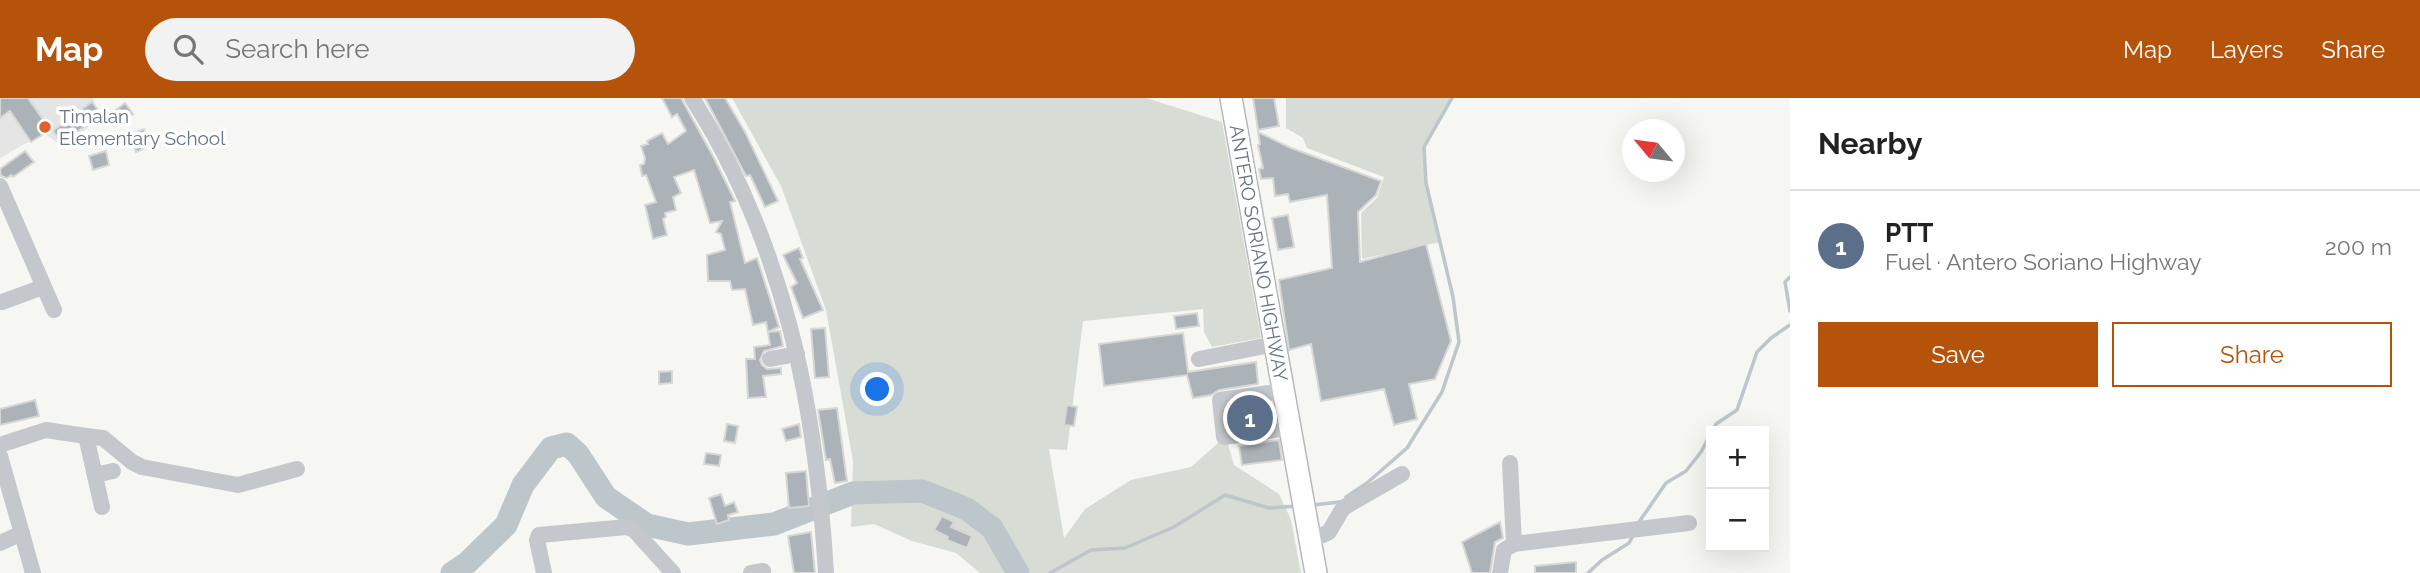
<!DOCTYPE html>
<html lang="en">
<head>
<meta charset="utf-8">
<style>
	:root { --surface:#fff; --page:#f2f2f2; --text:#222; --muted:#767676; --line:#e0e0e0; --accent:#b45309 }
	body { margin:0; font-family:Raleway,sans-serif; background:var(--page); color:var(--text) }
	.controls { position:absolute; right:21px; bottom:21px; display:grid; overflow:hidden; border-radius:0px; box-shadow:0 7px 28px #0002 }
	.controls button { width:63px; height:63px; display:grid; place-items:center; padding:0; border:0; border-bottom:2px solid var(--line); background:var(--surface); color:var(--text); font:35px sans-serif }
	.compass { position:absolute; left:1622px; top:21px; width:63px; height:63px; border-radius:50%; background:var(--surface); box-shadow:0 7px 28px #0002; rotate:299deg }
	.you { position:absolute; left:878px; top:292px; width:24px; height:24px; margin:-18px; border:5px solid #fff; border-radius:50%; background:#1a73e8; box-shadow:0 0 0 10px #1a73e833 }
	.badge { display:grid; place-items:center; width:46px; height:46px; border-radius:50%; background:var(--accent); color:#fff; font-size:23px; font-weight:700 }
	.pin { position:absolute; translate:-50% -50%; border:4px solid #fff; box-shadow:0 2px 7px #0006 }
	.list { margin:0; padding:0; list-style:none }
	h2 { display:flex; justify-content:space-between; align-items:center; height:91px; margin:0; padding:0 28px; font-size:30px }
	h2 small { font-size:23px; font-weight:400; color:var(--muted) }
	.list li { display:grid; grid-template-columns:46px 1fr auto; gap:21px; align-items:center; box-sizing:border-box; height:112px; padding:0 28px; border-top:2px solid var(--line) }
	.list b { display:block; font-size:26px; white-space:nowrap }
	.list p { margin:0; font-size:23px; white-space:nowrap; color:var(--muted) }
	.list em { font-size:23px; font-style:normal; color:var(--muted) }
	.actions { display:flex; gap:14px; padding:21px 28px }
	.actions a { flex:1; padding:16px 0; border:2px solid var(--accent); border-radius:0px; text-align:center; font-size:24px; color:var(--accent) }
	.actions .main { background:var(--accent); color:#fff }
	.icon { flex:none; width:38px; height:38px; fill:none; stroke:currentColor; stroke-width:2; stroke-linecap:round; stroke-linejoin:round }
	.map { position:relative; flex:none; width:1790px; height:475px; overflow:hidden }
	header { display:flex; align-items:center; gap:42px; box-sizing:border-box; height:98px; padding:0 35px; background:var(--accent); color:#fff }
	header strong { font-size:33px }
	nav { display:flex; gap:38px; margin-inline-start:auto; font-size:24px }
	.search { width:490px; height:63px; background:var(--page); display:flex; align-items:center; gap:18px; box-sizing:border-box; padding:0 24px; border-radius:38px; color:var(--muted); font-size:26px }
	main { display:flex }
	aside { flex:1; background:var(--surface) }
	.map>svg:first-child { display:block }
	.built { fill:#e4e5e4 }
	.green { fill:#d7ddd4 }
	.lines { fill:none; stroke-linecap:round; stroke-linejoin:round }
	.stream { stroke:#bcc6cb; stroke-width:3.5 }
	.river { stroke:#bcc6cb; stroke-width:23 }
	.building { fill:#abb2b8; stroke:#d7d8d5; stroke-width:2 }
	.major-casing { stroke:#b5b9bd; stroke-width:24 }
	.minor { stroke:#c4c7cb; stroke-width:16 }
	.major { stroke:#fff; stroke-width:21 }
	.poi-dot { fill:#e16128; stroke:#fff; stroke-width:2.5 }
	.labels { text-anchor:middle; stroke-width:7; stroke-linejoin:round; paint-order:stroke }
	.poi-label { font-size:19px; fill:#657484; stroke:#fff; text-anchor:start }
	.street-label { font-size:19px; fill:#657484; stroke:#fff }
</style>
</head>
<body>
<header>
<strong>Map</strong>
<div class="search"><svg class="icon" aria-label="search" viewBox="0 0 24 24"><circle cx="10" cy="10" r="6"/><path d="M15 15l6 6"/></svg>Search here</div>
<nav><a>Map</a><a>Layers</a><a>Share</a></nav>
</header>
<main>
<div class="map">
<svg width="1790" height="475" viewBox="0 0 1790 475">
	<rect width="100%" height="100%" fill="#f6f6f3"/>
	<polygon class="built" points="0,0 93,0 98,22 63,49 44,35 0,60"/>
	<g class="green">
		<polygon points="732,0 1146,0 1222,24 1261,240 1212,249 1204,234 1203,211 1083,223 1067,352 1049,351 1064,440 1085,411 1131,382 1191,369 1217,346 1225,336 1234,367 1279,396 1291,422 1301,475 980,475 956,455 912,443 874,426 851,429 853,363 826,212 781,88"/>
		<polygon points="1286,0 1452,0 1424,49 1426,85 1440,144 1362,161 1361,115 1377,100 1384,79 1307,50 1303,40 1286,30"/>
	</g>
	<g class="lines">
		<g class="stream">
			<polyline points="1790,179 1785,184 1790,213"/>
			<polyline points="1712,333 1716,326 1737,312 1757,254 1771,240 1790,227"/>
			<polyline points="1346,399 1367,385 1407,350 1442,294 1459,244 1453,199 1426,85 1424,49 1452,0"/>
			<polyline points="1313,407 1340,404"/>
			<polyline points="1639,424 1666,385 1686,373 1701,354 1711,335"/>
			<polyline points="1050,475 1091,452 1125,450 1174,429 1225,397 1269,410 1298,408"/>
			<polyline points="1588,475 1602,462 1629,445 1633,438"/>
		</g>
		<polyline class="river" points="452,475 467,465 506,427 523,387 551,350 567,346 578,356 606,399 647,427 688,436 774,426 853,395 922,393 967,411 992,430 1018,475"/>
	</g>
	<g class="building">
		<polygon points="0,0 28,0 50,32 31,44 10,13 0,20"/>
		<polygon points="662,0 681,0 714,60 735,103 730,104 745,165 757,160 779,229 768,234 766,224 753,227 745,191 732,192 730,183 708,183 707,157 725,152 721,136 716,134 722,123 710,125 694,72 674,79 681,95 673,99 676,112 665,115 666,119 663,121 667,137 653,141 645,107 656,104 646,77 642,78 640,67 644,66 645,60 641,48 648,46 647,43 662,35 668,46 686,33 677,16 672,19"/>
		<polygon points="705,0 725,0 745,34 778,103 765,109 750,77 746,78"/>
		<polygon points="1253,0 1274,0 1279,28 1258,32"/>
		<polygon points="92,4 101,16 62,45 53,33"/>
		<polygon points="125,5 133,16 120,26 112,15"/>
		<polygon points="144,31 150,48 136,54 130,36"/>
		<polygon points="1258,34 1291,50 1381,83 1376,97 1358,114 1360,164 1426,146 1451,243 1435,281 1409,286 1417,321 1394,327 1384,291 1321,303 1311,246 1289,252 1279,182 1332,170 1327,97 1290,104 1288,96 1275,98 1273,80 1261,81 1259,71 1263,70 1258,47 1260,46"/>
		<polygon points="25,53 34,64 13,79 11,77 7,80 1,78 0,71"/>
		<polygon points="106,53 109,67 93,72 89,58"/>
		<polygon points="1288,117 1294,149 1278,152 1272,120"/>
		<polygon points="799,150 803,160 800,161 823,212 803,220 791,189 797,185 783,157"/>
		<polygon points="1197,215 1199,228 1176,231 1174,218"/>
		<polygon points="825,230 829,279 815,280 811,231"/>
		<polygon points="780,233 783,248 764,253 760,262 762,267 767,271 781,270 781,276 763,278 766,299 748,300 746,261 755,261 754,249 770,247 768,234"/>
		<polygon points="1183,235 1188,274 1256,264 1258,286 1219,292 1211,297 1193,300 1187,277 1104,288 1099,246"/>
		<polygon points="672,273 672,285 659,286 659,274"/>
		<polygon points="35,302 39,318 0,327 0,311"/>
		<polygon points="1067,307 1077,309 1074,328 1064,327"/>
		<polygon points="1261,307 1263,322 1235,327 1232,311"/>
		<polygon points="837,310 847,383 835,385 830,361 826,362 818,312"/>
		<polygon points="727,326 738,328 735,345 724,343"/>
		<polygon points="799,326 801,339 786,343 782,331"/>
		<polygon points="1279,342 1282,362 1242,367 1239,348"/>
		<polygon points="706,355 721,357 719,368 704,366"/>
		<polygon points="806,373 809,408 789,410 786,375"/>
		<polygon points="721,396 725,408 734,404 738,414 728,417 729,422 717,426 709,400"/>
		<polygon points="942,418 954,424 951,429 972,438 967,450 947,442 948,439 934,432"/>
		<polygon points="1500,424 1503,440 1495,444 1490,475 1472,475 1462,444"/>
		<polygon points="811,434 815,475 794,475 788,438"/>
		<polygon points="1576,464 1576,475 1535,475 1535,468"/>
	</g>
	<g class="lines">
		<defs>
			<polyline id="major" points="1231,0 1316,475"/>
		</defs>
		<use href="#major" class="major-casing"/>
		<g class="minor">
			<path d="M692 0C784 144 816 307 826 475"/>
			<polyline points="0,88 54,212"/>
			<polyline points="2,204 43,189"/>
			<polyline points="770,261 797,256"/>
			<polyline points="1199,261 1275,246"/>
			<polyline points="1284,293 1220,302 1224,339 1290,330"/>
			<polyline points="86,338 103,340 132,364 142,369 238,387 297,371"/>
			<polyline points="0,347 46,332 86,338 102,409"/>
			<polyline points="0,358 33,475"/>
			<polyline points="1510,365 1514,446"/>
			<polyline points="95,377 113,373"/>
			<polyline points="1310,443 1329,434 1343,410 1402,376"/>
			<polyline points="0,445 22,435"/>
			<polyline points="544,475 537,442 539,437 627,429 634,432 673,475"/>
			<polyline points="751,475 763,473"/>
			<polyline points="1500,475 1504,452 1514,446 1689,425"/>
		</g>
		<use href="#major" class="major"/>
	</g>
	<circle class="poi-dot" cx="45" cy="29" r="7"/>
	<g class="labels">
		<g class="poi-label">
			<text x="59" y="25">Timalan<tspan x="59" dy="22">Elementary School</tspan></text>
		</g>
		<g class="street-label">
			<text transform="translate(1259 155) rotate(80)" y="7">ANTERO SORIANO HIGHWAY</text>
		</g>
	</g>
</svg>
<div class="controls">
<button>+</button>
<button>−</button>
</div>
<svg class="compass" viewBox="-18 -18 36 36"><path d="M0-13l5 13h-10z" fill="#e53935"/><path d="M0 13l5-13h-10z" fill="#767676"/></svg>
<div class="you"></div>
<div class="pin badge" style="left:1250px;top:320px;background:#5c6f8a">1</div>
</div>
<aside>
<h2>Nearby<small></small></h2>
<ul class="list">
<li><span class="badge" style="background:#5c6f8a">1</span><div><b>PTT</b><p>Fuel · Antero Soriano Highway</p></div><em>200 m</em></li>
</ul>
<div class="actions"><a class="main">Save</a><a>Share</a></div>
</aside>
</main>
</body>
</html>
